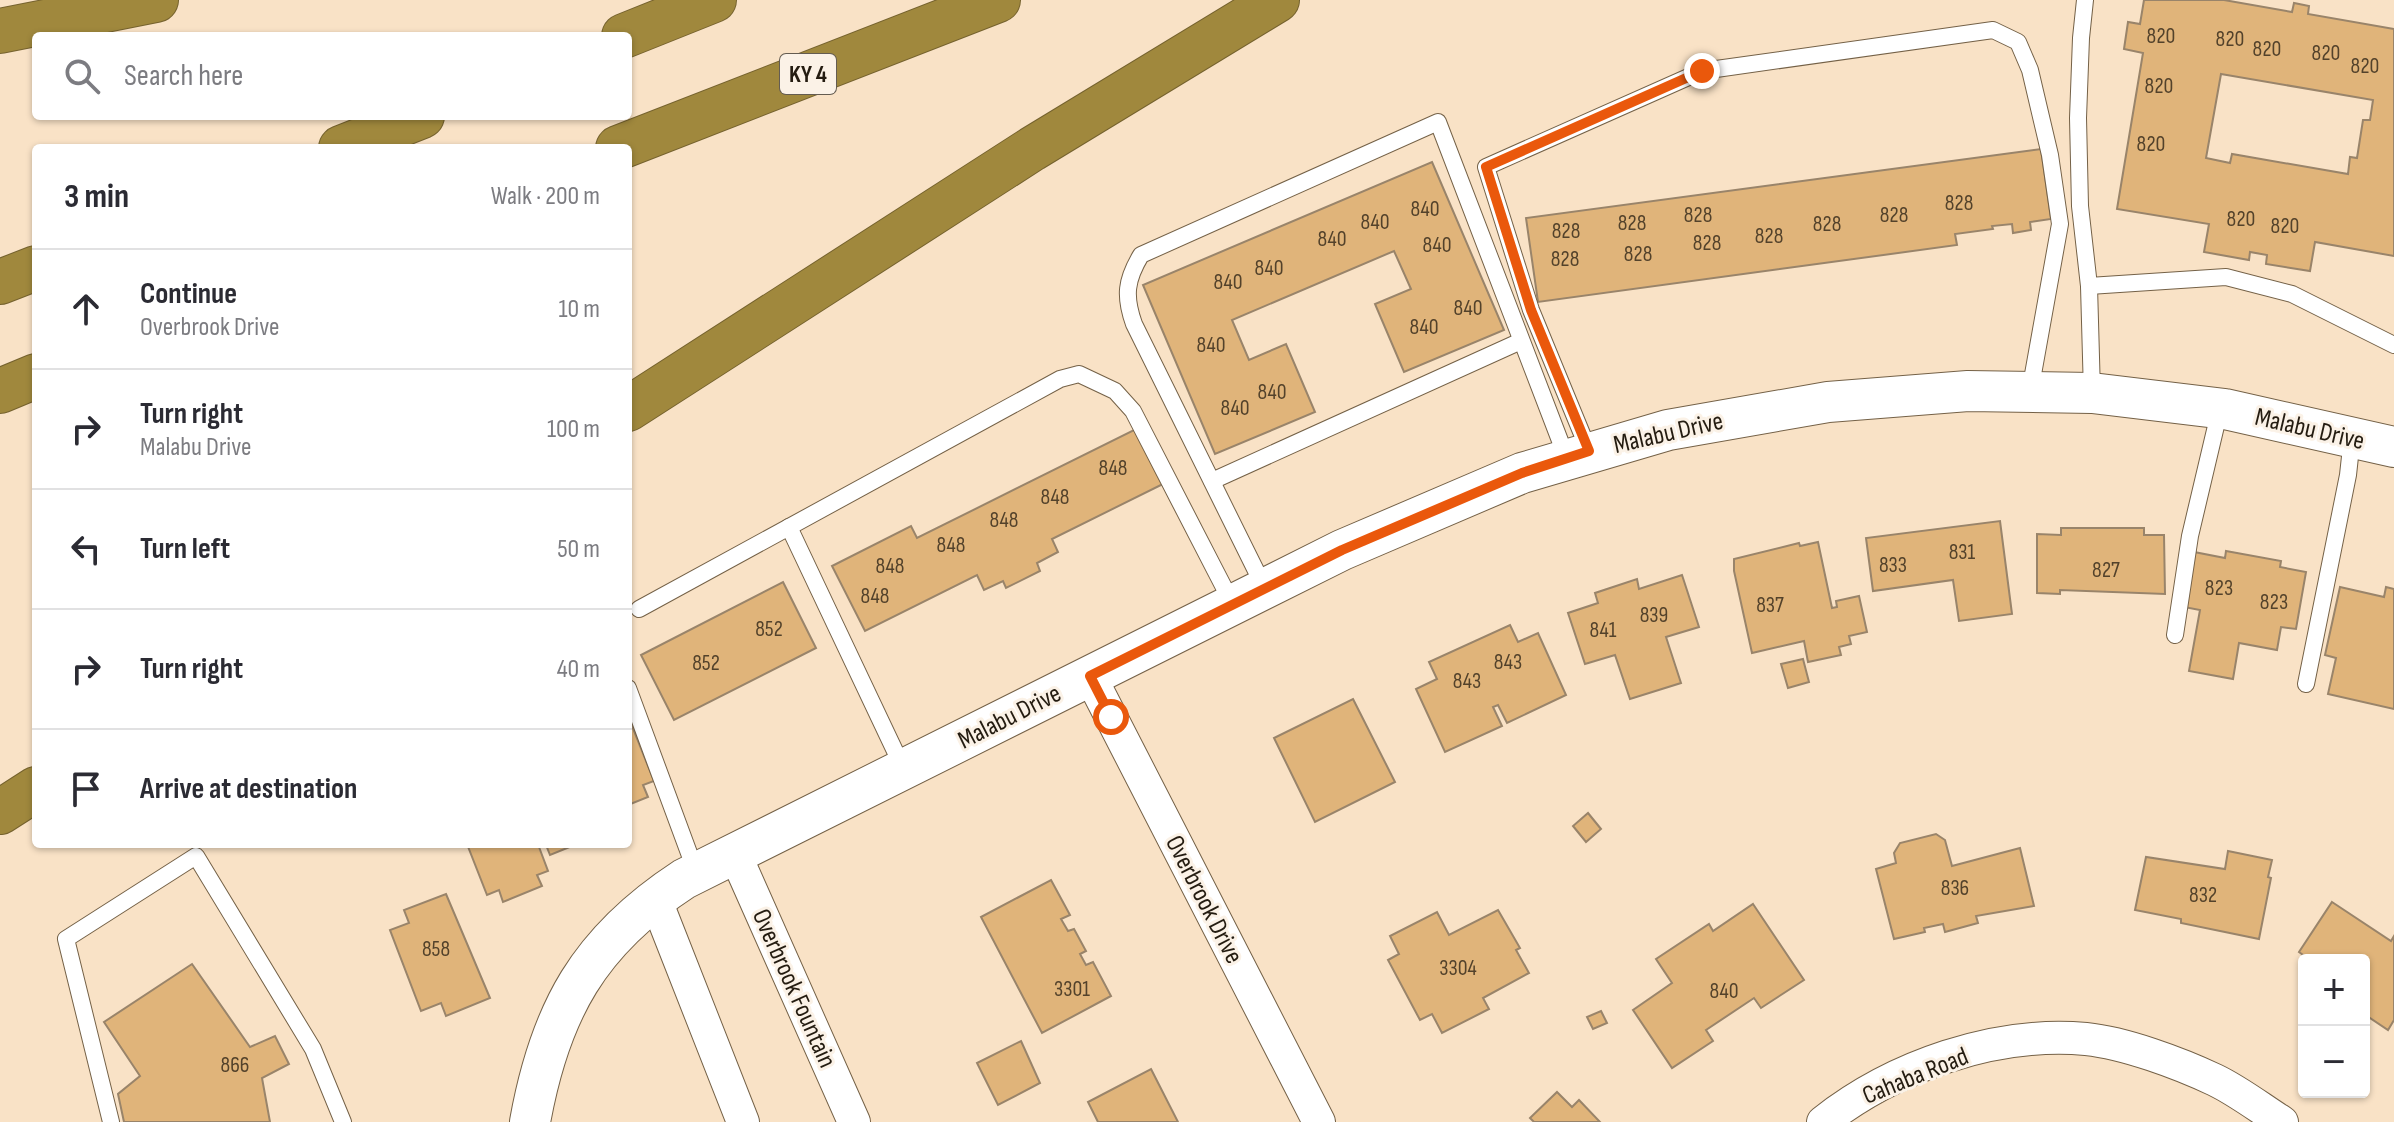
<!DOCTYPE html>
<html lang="en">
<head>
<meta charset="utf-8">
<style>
	:root { --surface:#fff; --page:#f7f7f7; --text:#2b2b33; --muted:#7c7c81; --line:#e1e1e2 }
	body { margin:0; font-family:"Sofia Sans Condensed",sans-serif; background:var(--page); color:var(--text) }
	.controls { position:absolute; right:24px; bottom:24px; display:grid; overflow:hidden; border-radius:8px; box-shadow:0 2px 6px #0004 }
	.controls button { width:72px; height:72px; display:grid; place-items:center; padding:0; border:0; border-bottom:2px solid var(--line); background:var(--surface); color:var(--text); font:40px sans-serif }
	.stop { position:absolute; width:24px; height:24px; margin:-18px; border:6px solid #ea580c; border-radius:50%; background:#fff }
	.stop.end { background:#ea580c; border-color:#fff; box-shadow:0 2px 8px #0008 }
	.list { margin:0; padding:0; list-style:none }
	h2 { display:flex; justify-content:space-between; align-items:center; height:104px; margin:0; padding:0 32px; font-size:34px }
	h2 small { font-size:26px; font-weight:400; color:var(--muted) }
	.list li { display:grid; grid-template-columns:52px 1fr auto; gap:24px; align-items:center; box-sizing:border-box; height:120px; padding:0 32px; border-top:2px solid var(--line) }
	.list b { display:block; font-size:30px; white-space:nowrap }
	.list p { margin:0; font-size:26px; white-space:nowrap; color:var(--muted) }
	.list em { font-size:26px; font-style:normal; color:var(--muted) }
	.icon { flex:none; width:44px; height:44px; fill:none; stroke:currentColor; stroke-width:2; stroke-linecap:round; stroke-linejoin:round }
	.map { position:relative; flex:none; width:2394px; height:1122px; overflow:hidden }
	.search { position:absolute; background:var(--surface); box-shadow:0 2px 6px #0004; left:32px; top:32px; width:600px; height:88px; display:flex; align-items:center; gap:20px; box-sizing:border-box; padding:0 28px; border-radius:8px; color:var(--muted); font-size:30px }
	.panel { position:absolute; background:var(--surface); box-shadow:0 2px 6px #0004; left:32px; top:144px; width:600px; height:704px; border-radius:8px }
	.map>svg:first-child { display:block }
	.building { fill:#e0b47a; stroke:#99846a; stroke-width:2; fill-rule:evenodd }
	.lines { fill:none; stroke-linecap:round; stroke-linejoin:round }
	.service-casing { stroke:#746147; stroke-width:18 }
	.minor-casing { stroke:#746147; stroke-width:34 }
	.tertiary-casing { stroke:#746147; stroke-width:42 }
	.motorway-casing { stroke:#75622e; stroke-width:46 }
	.service { stroke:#fff; stroke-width:16 }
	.minor { stroke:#fff; stroke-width:32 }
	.tertiary { stroke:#fff; stroke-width:40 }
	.motorway { stroke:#a0883d; stroke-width:44 }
	.route { stroke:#ea580c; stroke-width:10 }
	.labels { text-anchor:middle; stroke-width:6; stroke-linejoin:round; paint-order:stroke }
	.number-label { font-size:22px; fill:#53422b }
	.shield { fill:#fbf2e7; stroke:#645c51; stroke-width:2 }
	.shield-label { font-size:24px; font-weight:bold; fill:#241c11 }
	.street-label { font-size:26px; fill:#241c11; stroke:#fbf2e7 }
</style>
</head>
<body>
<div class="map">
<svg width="2394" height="1122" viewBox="0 0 2394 1122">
	<rect width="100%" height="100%" fill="#f9e2c6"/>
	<g class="building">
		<path d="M2144 0H2224L2292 12 2294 3 2309 6 2308 14 2394 29V256L2315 242 2310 271 2266 264 2267 255 2250 252 2249 260 2204 252 2209 224 2117 209 2143 53 2124 49 2128 22 2140 24ZM2221 74 2373 100 2370 120H2363L2357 158 2350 157 2348 174 2232 154 2230 163 2206 158Z"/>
		<polygon points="2041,149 2051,219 2030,222 2031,230 2013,233 2012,224 1992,226 1993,229 1955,234 1957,245 1538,302 1526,218"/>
		<polygon points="1432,162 1504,330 1404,372 1375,304 1411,289 1394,251 1232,320 1249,360 1286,344 1315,412 1215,454 1143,285"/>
		<polygon points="1138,428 1165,483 1052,539 1058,552 1037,563 1040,571 1006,588 1003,581 984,590 977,575 865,631 832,566 911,526 917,538"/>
		<polygon points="2000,521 2012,614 1959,621 1953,580 1873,591 1866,538"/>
		<polygon points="2061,528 2144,528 2144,535 2164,535 2165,594 2060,590 2060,594 2037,593 2037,534 2061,535"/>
		<polygon points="1818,542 1832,608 1837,607 1836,601 1859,596 1867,632 1849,636 1851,644 1839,647 1841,655 1808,662 1804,641 1752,653 1734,571 1734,559 1799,543 1800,546"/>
		<polygon points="2226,551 2281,561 2280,567 2306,572 2296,629 2281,627 2277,650 2239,643 2233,679 2189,671 2200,610 2184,607 2194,552 2225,558"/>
		<polygon points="1682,575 1699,627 1666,637 1681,683 1630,699 1615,655 1585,664 1568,613 1598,603 1595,593 1637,579 1639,589"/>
		<polygon points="783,582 816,648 674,720 641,655"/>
		<polygon points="2340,587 2384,597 2386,587 2394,589 2394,709 2328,694 2336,658 2325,655"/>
		<polygon points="1510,625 1518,642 1538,633 1566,695 1507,723 1498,705 1493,707 1502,726 1445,752 1416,689 1437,679 1429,662"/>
		<polygon points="1803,659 1809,682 1788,688 1781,664"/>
		<polygon points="1353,699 1395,782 1315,822 1274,738"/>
		<polygon points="628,716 654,781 643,785 648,797 628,805"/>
		<polygon points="1588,813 1601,829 1586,842 1573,826"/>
		<polygon points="1936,834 1945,840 1952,866 2020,848 2034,906 1976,916 1978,923 1945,932 1943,924 1924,928 1925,932 1894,939 1876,869 1896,863 1894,853 1900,843"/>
		<polygon points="467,844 577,844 550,855 546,845 539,847 548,871 537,875 542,886 503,902 499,890 487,895"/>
		<polygon points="2228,851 2272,860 2268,877 2271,878 2259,939 2181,923 2181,919 2135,910 2146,857 2225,869"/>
		<polygon points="1051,880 1070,915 1061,919 1068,931 1074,929 1086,951 1080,954 1086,965 1093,962 1111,996 1042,1033 981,917"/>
		<polygon points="446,894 490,998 446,1016 441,1003 421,1011 390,930 409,923 404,910"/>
		<polygon points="2332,902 2391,941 2394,936 2394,1020 2388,1030 2364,1014 2364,960 2310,960 2299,952"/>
		<polygon points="1753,904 1804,980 1761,1008 1754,998 1706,1030 1713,1041 1672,1068 1633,1010 1672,983 1656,959 1709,924 1713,931"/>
		<polygon points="1498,910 1520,948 1516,950 1529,973 1483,998 1489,1009 1442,1033 1432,1014 1420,1020 1388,960 1399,954 1390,936 1437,912 1449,935"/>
		<polygon points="192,964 250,1047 275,1036 289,1064 262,1078 270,1122 124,1122 118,1094 140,1076 104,1022"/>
		<polygon points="1601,1011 1607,1023 1593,1029 1587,1017"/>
		<polygon points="1021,1041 1040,1083 998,1105 977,1063"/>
		<polygon points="1151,1069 1178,1122 1098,1122 1088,1102"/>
		<polygon points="1557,1092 1572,1107 1579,1100 1600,1122 1534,1122 1530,1118"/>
	</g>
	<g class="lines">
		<defs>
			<g id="service">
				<polyline points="2085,0 2081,38 2078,118 2080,206 2089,286 2092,393"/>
				<polyline points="2089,286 2226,277 2292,294 2394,345"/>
				<polyline points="1589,451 1531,310 1486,167 1702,71 1993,30 2018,42 2030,70 2050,155 2060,224 2030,391"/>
				<polyline points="1212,481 1521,341"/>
				<polyline points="789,527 903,768"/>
				<path d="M1265 589 1134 324C1124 296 1126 280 1141 255L1438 122 1567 459"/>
				<polyline points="639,609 1060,379 1079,374 1115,391 1133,411 1232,603"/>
				<polyline points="2175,635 2190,536 2220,409"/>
				<polyline points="2306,684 2348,475 2352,438"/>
				<polyline points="628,688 696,872"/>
				<polyline points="111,1122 66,939 196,856 313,1049 343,1122"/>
			</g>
			<g id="minor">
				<polyline points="1090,676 1319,1122"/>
				<polyline points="735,854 854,1122"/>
				<polyline points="655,898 743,1122"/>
				<path d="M1823 1122C1894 1066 1995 1031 2086 1039 2125 1043 2179 1063 2215 1080 2238 1091 2260 1108 2282 1122"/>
			</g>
			<path id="tertiary" d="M530 1122C550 1011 589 941 684 879L1342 550 1522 473 1668 430 1828 402 1968 391 2092 393 2225 409 2394 447"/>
			<g id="motorway">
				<polyline points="0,31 156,0"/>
				<polyline points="624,36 714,0"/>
				<polyline points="341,148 422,116"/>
				<polyline points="618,148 998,0"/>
				<polyline points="0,282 36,268"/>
				<polyline points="0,391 36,376"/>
				<polyline points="628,409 1032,149 1277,0"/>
				<polyline points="0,812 36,789"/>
			</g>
		</defs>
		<use href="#service" class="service-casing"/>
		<use href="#minor" class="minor-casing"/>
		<use href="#tertiary" class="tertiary-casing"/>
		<use href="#motorway" class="motorway-casing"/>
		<use href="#service" class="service"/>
		<use href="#minor" class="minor"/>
		<use href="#tertiary" class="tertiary"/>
		<use href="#motorway" class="motorway"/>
	</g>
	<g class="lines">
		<polyline class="route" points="1111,717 1090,676 1342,550 1522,473 1589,451 1531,310 1486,167 1702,71"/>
	</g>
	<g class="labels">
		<g class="number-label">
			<text x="2161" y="43">820</text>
			<text x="2230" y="46">820</text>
			<text x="2267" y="56">820</text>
			<text x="2326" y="60">820</text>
			<text x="2365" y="73">820</text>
			<text x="2159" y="93">820</text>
			<text x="2151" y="151">820</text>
			<text x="1959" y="210">828</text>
			<text x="1425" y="216">840</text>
			<text x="1698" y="222">828</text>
			<text x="1894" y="222">828</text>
			<text x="2241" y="226">820</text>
			<text x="1375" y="229">840</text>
			<text x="1632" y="230">828</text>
			<text x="1827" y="231">828</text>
			<text x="2285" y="233">820</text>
			<text x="1566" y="238">828</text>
			<text x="1769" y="243">828</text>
			<text x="1332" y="246">840</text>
			<text x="1707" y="250">828</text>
			<text x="1437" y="252">840</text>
			<text x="1638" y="261">828</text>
			<text x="1565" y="266">828</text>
			<text x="1269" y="275">840</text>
			<text x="1228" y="289">840</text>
			<text x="1468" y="315">840</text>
			<text x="1424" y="334">840</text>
			<text x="1211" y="352">840</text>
			<text x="1272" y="399">840</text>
			<text x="1235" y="415">840</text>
			<text x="1113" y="475">848</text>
			<text x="1055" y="504">848</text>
			<text x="1004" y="527">848</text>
			<text x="951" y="552">848</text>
			<text x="1962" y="559">831</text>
			<text x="1893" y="572">833</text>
			<text x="890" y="573">848</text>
			<text x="2106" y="577">827</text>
			<text x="2219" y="595">823</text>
			<text x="875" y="603">848</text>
			<text x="2274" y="609">823</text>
			<text x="1770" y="612">837</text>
			<text x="1654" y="622">839</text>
			<text x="769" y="636">852</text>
			<text x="1603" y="637">841</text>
			<text x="1508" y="669">843</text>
			<text x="706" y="670">852</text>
			<text x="1467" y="688">843</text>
			<text x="1955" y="895">836</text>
			<text x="2203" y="902">832</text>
			<text x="436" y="956">858</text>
			<text x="1458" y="975">3304</text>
			<text x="1072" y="996">3301</text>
			<text x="1724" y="998">840</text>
			<text x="235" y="1072">866</text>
		</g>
		<rect class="shield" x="780" y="54" width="56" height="40" rx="6"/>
		<g class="shield-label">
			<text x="808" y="82">KY 4</text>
		</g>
		<g class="street-label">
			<text transform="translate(2310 428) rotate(13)" y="9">Malabu Drive</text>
			<text transform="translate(1668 432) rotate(-13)" y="9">Malabu Drive</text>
			<text transform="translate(1009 716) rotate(-27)" y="9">Malabu Drive</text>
			<text transform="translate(1205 899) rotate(63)" y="9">Overbrook Drive</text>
			<text transform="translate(795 988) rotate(66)" y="9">Overbrook Fountain</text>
			<text transform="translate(1915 1075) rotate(-22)" y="9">Cahaba Road</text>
		</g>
	</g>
</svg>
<div class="controls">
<button>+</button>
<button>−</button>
</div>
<div class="stop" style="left:1111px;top:717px"></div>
<div class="stop end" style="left:1702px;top:71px"></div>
<div class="search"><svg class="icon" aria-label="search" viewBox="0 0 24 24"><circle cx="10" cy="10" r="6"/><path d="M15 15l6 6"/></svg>Search here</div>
<section class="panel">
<h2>3 min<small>Walk · 200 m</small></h2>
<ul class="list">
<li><svg class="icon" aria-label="ahead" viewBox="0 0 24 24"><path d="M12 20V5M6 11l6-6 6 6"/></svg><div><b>Continue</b><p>Overbrook Drive</p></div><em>10 m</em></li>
<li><svg class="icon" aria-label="right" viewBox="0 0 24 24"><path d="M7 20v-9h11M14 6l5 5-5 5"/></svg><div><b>Turn right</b><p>Malabu Drive</p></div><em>100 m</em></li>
<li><svg class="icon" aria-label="left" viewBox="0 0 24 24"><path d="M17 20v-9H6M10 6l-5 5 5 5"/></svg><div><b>Turn left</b></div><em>50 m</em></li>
<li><svg class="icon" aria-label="right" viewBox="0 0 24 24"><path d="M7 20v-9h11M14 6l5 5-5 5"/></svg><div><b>Turn right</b></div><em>40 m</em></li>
<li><svg class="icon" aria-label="arrive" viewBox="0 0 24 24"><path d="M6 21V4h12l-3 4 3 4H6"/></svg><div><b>Arrive at destination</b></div></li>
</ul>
</section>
</div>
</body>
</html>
